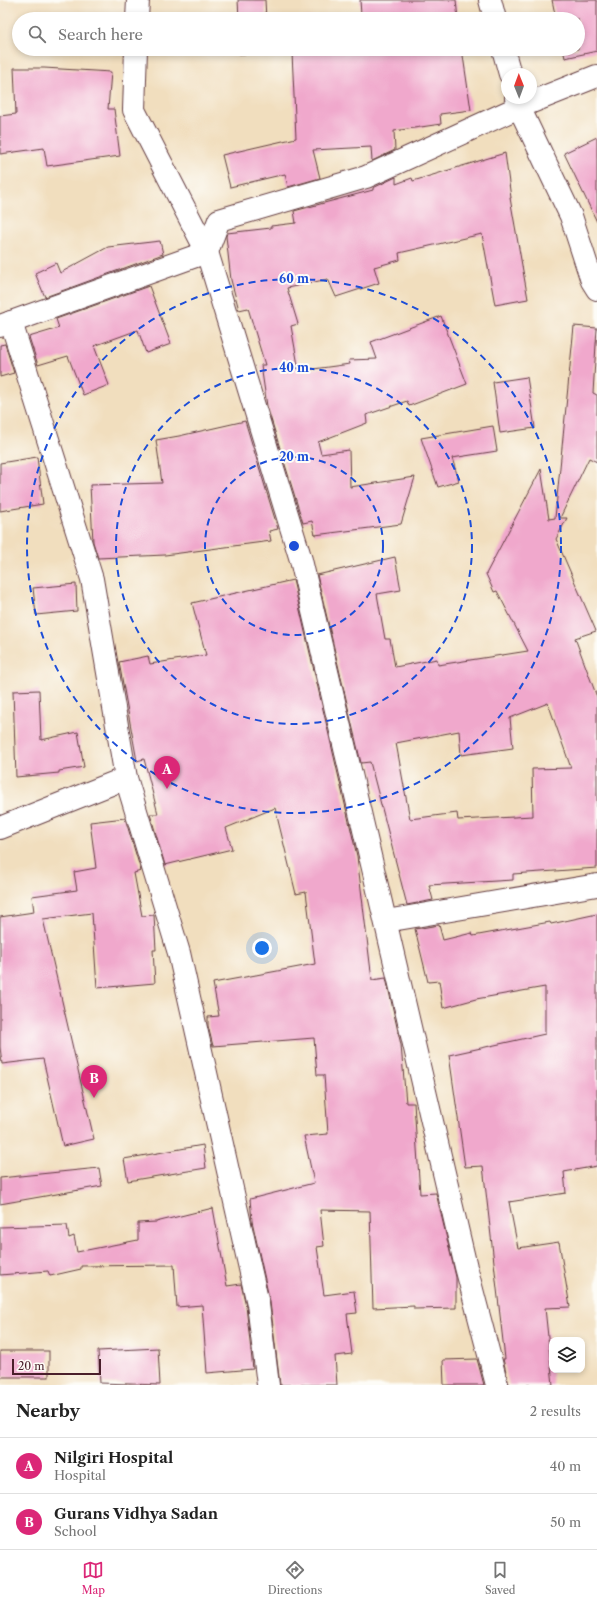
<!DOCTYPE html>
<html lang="en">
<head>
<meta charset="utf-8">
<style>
	:root { --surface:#fff; --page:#f2f2f2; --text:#222; --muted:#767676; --line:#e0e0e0; --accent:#db2777 }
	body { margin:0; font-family:"Libre Caslon Text",serif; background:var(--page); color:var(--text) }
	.controls { position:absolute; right:12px; bottom:12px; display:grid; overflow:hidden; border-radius:8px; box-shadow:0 2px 6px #0003 }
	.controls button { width:36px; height:36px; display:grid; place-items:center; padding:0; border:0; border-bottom:1px solid var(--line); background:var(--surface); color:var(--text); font:20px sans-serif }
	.compass { position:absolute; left:501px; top:68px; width:36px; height:36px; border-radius:50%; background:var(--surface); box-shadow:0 2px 6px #0003; rotate:359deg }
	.scale { position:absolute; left:12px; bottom:10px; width:89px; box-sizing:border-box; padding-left:4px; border:2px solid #4a1f2b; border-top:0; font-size:11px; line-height:14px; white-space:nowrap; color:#4a1f2b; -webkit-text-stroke:3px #fdfcf7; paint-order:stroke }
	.you { position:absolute; left:262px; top:948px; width:14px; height:14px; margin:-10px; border:3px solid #fff; border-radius:50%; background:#1a73e8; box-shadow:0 0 0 6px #1a73e833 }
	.badge { display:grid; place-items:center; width:26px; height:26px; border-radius:50%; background:var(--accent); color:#fff; font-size:13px; font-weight:700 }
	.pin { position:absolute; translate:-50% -33px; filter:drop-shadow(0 1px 2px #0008) }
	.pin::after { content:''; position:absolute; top:21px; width:14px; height:12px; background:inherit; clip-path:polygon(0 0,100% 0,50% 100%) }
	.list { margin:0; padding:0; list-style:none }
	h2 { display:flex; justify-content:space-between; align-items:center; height:52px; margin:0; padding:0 16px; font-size:17px }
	h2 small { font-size:13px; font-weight:400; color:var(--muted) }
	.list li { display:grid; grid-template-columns:26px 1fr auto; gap:12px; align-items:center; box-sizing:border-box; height:56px; padding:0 16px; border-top:1px solid var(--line) }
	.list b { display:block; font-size:15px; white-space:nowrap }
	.list p { margin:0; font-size:13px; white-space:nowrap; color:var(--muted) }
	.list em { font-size:13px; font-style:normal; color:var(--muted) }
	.icon { flex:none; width:22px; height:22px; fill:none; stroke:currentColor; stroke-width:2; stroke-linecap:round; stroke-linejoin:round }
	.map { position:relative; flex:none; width:597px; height:1385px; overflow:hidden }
	.search { position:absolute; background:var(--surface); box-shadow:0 2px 6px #0003; left:12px; right:12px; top:12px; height:44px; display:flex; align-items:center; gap:10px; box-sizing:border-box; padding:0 14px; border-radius:22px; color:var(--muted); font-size:15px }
	.sheet { height:164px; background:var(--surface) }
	nav { display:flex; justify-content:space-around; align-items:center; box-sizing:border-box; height:56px; border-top:1px solid var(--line); background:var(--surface); font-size:11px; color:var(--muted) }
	nav a { display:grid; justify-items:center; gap:2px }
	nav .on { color:var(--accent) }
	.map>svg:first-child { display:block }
	.building { fill:#f0a8cc; fill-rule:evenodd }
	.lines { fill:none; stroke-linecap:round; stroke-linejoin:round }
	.street-casing { stroke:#633c41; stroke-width:24 }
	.street { stroke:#fff; stroke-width:22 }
	.ring { fill:none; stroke:#1d4ed8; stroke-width:2; stroke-dasharray:7 5 }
	.centre { fill:#1d4ed8; stroke:#fdfcf7; stroke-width:2 }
	.ring-label { font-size:12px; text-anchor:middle; font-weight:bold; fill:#1d4ed8; stroke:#fdfcf7; stroke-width:4; stroke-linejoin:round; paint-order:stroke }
</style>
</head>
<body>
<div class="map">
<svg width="597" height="1385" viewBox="0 0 597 1385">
	<rect width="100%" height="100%" fill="#fdfcf7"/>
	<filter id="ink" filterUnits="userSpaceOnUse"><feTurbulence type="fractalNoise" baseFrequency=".025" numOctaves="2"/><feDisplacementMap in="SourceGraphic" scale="8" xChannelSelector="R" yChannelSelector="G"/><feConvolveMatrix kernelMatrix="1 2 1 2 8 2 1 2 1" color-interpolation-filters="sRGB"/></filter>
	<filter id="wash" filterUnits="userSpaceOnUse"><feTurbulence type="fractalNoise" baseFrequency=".012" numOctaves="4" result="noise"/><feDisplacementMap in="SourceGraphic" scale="16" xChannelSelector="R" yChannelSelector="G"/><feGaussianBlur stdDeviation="0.9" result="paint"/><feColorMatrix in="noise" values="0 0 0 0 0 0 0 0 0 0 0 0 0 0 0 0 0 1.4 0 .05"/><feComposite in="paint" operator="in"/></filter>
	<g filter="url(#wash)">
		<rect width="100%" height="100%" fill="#f1debe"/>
		<g id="blocks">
			<g class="building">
				<polygon points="238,0 265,0 266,19 361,15 360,0 456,0 458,19 239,19"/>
				<polygon points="552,0 597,0 597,51 565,58 563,49 578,49 578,19 556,19"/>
				<polygon points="239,49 462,49 471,110 440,114 441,124 394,131 395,150 372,161 371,147 313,150 320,178 288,187 285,174 230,187 222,155 296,138 292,53 239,54"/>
				<polygon points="14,68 44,68 111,72 108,109 114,109 120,156 47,166 44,148 0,154 0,116 16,114"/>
				<polygon points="597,137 597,222 564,153"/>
				<polygon points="505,153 511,198 510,198 528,299 495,305 482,234 399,253 400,260 374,267 379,283 336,297 328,279 287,288 298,324 291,326 299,371 350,364 349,360 377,359 371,342 441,316 467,384 409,406 407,401 366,415 367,423 318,442 321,454 349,450 350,487 415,477 401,524 315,535 312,521 303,523 267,406 261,365 265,365 248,308 239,310 231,280 226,236 227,233 271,228 271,226 296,223 294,211 373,190 373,188 396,177 396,184 412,178 413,181"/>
				<polygon points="160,241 163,254 45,297 35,273 56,263 60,273 108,247"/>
				<polygon points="149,286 171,344 146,353 138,330 94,346 109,385 83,395 68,356 38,365 29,337 59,328 56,319"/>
				<path d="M574 326 597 328 593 393 597 395V462L589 458 560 518H567L556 539 596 631 575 638 597 697V868L513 874V880L429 885 433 900 407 905 370 762 361 763 317 575 395 557 401 590 377 594 385 639H390L395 667 437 659 438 665 528 651 497 591 494 592 486 574 541 469 549 519 555 518ZM548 703 571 768 532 769 533 816 458 820 457 813 410 819 396 743 459 731 461 755 513 748 510 718Z"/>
				<polygon points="5,344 14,373 0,377 0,345"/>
				<polygon points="527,377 535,428 500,433 493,382"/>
				<polygon points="245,421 278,529 269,531 271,541 165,555 98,558 93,542 90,485 162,483 156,440 179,436"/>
				<polygon points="493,426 497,451 452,458 459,481 438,487 421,438"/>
				<polygon points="37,457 43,504 0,511 0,463"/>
				<polygon points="293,580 357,856 372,980 386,978 401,1045 406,1103 414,1103 420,1194 436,1193 456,1277 456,1308 414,1309 414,1306 373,1308 370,1211 320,1210 324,1246 317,1247 324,1295 354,1291 357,1313 347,1314 352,1354 335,1356 337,1385 280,1385 270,1302 252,1221 250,1199 314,1183 304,1136 328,1134 324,1075 317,1075 314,1038 213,1046 208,1026 208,1017 219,1016 213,983 315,964 306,892 296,894 275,808 226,828 232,849 165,865 150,814 158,814 144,759 137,761 119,662 148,656 150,664 206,655 192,603"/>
				<polygon points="76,584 77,611 36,615 33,588"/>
				<polygon points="39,690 41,740 78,732 84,767 59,771 59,773 16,777 13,691"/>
				<polygon points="125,818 141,871 134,873 142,916 154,915 156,950 153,950 155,983 97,988 92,913 43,919 94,1139 63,1146 43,1059 2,1064 0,1047 0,917 34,912 32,896 77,890 74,872 96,868 90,822"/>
				<polygon points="597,914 597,1166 564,1172 566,1193 509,1202 518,1248 559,1242 570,1307 545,1308 553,1385 509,1385 503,1359 505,1359 483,1166 465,1167 449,1055 545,1034 545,987 476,999 443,1008 439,981 428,982 415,929 439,925 443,940 472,933 473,936 550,922 551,924"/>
				<polygon points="203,1145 206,1168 128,1181 124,1159"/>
				<polygon points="99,1168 102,1186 0,1204 0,1178"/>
				<polygon points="213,1208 227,1286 241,1284 246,1306 253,1369 207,1373 202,1305 177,1307 174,1265 81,1266 81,1269 50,1276 48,1271 0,1275 0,1227 67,1225 69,1238 74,1236 77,1252 138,1240 138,1223 156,1222"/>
				<polygon points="158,1348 160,1385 100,1383 98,1351"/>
				<rect x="0" y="1351" width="49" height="26"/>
				<polygon points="477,1359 484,1385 444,1385 443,1360"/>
			</g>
		</g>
	</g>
	<g filter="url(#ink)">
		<use href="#blocks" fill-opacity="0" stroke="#633c41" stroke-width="1"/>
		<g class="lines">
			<defs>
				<g id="street">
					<polyline points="490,0 495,19"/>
					<polyline points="137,19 138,0"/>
					<polyline points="136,49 134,110 207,252 301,560 466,1267 497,1385"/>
					<polyline points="503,49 510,74"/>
					<polyline points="516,98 519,107 571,216 592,281 597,289"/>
					<polyline points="11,322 92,579 126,778"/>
					<polyline points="0,326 207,252 219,220 366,177 519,107 597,76"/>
					<polyline points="0,828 126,778 179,953 258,1304 268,1385"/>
					<polyline points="386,921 597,885"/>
				</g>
			</defs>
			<use href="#street" class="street-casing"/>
			<use href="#street" class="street"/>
		</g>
	</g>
	<g class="ring">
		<circle cx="294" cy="546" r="89"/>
		<circle cx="294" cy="546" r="178"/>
		<circle cx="294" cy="546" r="267"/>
	</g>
	<circle cx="294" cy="546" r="6" class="centre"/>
	<g class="ring-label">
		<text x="294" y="283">60 m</text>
		<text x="294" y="372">40 m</text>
		<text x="294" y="461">20 m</text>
	</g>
</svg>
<div class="controls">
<button><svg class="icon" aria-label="layers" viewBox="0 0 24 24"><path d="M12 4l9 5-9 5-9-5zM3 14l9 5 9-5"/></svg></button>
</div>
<svg class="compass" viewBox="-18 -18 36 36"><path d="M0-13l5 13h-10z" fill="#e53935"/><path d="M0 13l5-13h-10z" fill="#767676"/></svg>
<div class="scale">20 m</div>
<div class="you"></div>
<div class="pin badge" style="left:167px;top:789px">A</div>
<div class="pin badge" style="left:94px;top:1098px">B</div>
<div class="search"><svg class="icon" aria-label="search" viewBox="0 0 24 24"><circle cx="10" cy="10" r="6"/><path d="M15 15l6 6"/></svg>Search here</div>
</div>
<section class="sheet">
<h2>Nearby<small>2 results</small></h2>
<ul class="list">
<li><span class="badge">A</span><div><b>Nilgiri Hospital</b><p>Hospital</p></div><em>40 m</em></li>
<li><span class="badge">B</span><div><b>Gurans Vidhya Sadan</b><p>School</p></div><em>50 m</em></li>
</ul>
</section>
<nav>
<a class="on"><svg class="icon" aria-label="map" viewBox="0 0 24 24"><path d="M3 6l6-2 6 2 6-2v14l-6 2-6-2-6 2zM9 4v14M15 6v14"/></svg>Map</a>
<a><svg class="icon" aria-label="directions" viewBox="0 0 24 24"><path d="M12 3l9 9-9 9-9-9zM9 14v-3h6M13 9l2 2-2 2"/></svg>Directions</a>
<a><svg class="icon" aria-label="saved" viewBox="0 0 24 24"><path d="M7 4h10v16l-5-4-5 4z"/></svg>Saved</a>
</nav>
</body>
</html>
